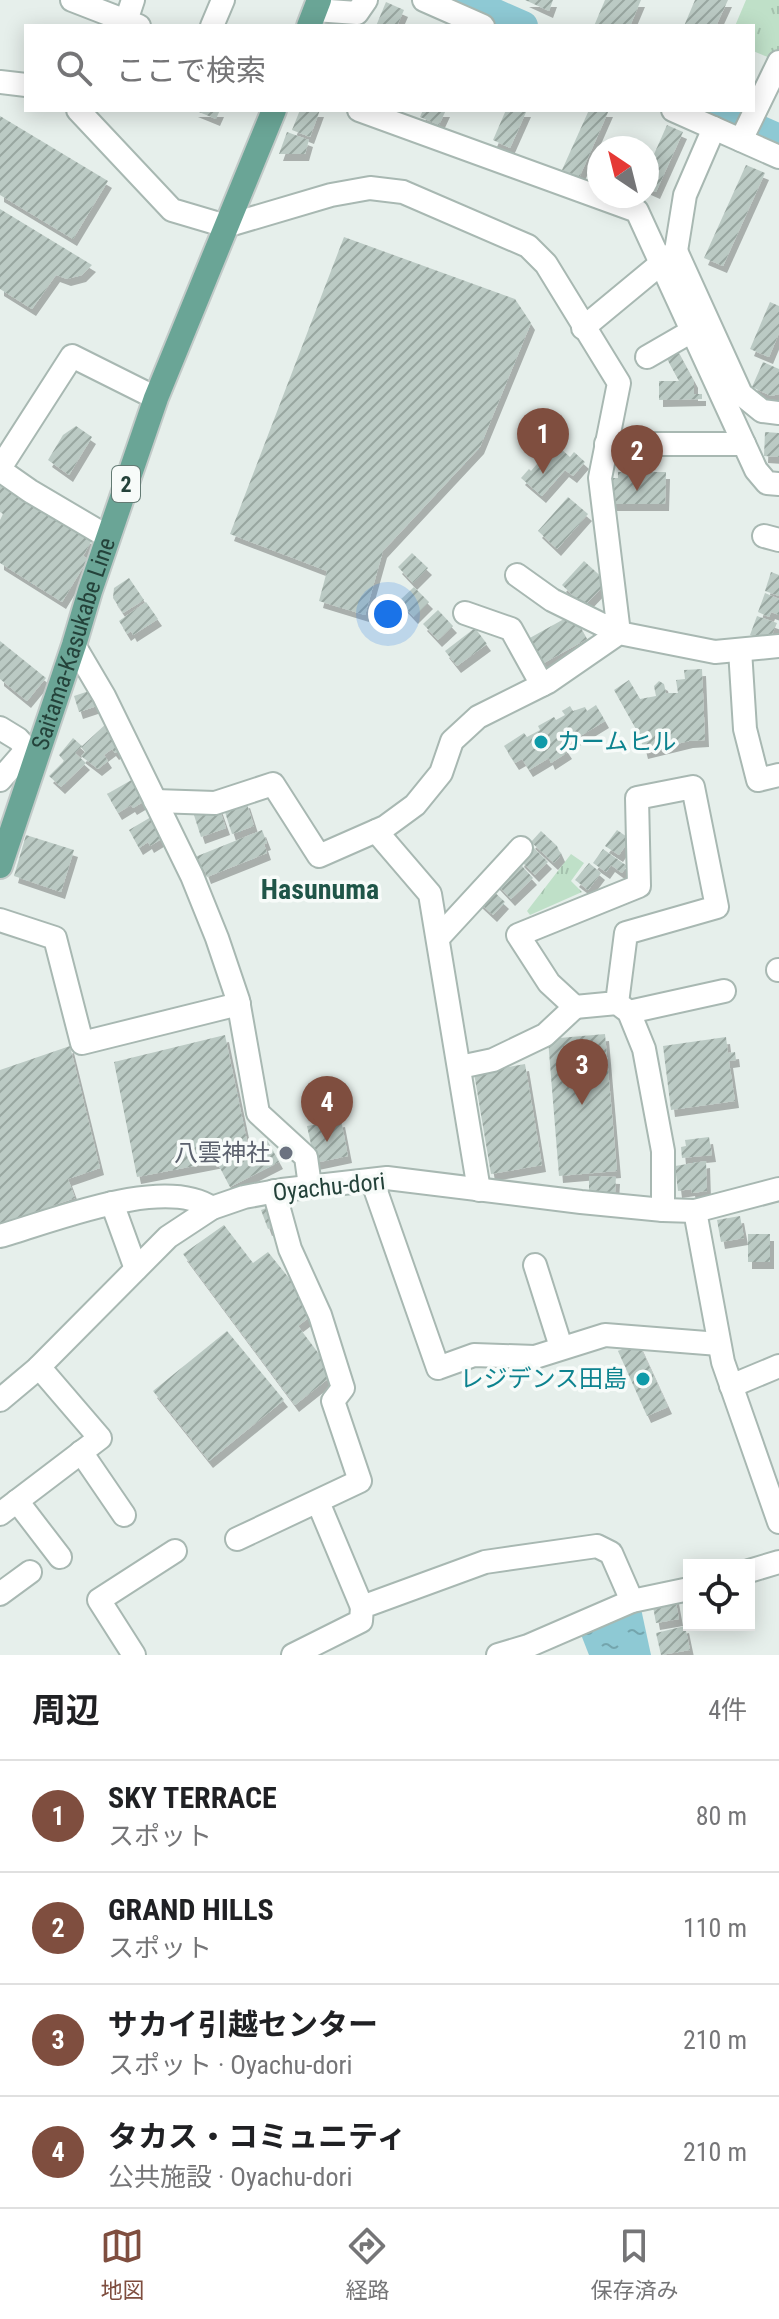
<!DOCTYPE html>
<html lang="ja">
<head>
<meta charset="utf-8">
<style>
	:root { --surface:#fff; --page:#f2f2f2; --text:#202124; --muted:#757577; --line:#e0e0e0; --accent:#7f4e3f }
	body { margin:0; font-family:"Roboto Condensed","Noto Sans JP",sans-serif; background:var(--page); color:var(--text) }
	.controls { position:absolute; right:24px; bottom:24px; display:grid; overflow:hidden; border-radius:0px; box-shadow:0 4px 20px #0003 }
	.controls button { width:72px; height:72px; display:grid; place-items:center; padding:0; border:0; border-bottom:2px solid var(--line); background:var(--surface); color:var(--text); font:40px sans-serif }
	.compass { position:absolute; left:587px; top:136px; width:72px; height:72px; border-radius:50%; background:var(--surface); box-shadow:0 4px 20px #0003; rotate:325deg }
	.you { position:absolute; left:388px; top:614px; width:28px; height:28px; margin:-20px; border:6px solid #fff; border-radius:50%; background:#1a73e8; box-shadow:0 0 0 12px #1a73e833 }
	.badge { display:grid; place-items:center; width:52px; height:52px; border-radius:50%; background:var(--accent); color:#fff; font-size:26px; font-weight:700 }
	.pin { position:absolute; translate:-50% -66px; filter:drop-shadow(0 2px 4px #0008) }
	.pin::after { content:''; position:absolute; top:42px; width:28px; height:24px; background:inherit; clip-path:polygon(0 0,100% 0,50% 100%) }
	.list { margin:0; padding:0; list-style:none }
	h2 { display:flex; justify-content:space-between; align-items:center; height:104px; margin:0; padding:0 32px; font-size:34px }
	h2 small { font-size:26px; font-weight:400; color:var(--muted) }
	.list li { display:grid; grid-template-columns:52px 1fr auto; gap:24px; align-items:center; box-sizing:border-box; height:112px; padding:0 32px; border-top:2px solid var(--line) }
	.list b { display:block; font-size:30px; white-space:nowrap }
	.list p { margin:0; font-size:26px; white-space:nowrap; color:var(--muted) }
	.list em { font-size:26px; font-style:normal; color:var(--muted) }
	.icon { flex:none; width:44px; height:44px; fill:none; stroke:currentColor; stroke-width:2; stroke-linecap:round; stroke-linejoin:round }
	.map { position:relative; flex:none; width:779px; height:1655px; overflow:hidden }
	.search { position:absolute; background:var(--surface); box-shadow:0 4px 20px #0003; left:24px; right:24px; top:24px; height:88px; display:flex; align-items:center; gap:20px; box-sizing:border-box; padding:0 28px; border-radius:0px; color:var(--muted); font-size:30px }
	.sheet { height:552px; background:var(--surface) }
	nav { display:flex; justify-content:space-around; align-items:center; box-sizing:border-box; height:112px; border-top:2px solid var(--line); background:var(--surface); font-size:22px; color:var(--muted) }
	nav a { display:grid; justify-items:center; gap:4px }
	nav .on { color:var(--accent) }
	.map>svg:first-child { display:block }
	.park { fill:url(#park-tufts) }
	.water { fill:url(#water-ripples) }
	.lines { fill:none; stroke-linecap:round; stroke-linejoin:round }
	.river { stroke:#8ec9d4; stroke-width:30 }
	.building { fill:url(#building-hatch); filter:url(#shadow) }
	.minor-casing { stroke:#a8b8b2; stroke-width:26 }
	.major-casing { stroke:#c2cac8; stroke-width:28 }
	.minor { stroke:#fff; stroke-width:22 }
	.major { stroke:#6aa596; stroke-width:24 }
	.culture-dot { fill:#0f9aa8; stroke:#f7fbf9; stroke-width:3 }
	.worship-dot { fill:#6b7280; stroke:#f7fbf9; stroke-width:3 }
	.labels { text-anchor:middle; stroke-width:7; stroke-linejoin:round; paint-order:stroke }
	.shield { fill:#f7fbf9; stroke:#637a73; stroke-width:2 }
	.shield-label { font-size:22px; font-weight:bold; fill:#24423a }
	.street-label { font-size:24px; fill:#24423a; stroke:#f7fbf9 }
	.culture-label { font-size:24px; fill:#0d838f; stroke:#f7fbf9; text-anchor:start }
	.worship-label { font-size:24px; fill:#5b616d; stroke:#f7fbf9; text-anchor:end }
	.quarter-label { font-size:28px; font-weight:bold; fill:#1f5548; stroke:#f7fbf9 }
</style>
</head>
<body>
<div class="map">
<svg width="779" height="1655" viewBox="0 0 779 1655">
	<defs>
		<pattern id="park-tufts" width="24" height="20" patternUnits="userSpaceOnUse" patternTransform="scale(2)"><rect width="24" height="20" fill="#bfe0c8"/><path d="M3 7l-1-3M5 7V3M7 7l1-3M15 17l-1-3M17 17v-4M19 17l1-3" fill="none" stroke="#a4c1ad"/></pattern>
		<pattern id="water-ripples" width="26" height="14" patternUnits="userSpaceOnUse" patternTransform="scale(2)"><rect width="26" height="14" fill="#8ec9d4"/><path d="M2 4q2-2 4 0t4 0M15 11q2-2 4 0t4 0" fill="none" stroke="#74a5ad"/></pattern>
		<pattern id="building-hatch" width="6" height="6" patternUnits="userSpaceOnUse" patternTransform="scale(2)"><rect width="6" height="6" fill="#bbcac4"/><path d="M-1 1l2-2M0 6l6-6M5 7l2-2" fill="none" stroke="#98a6a0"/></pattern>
		<filter id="shadow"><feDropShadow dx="4" dy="7" stdDeviation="0" flood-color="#0004"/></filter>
	</defs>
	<rect width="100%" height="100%" fill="#e6efeb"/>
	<g class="park">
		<polygon points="746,0 779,0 779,49 775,60 753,51 753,26 735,26"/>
		<polygon points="571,854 584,863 571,881 582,892 530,915 527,911"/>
	</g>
	<polygon class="water" points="640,1604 651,1655 589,1655 580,1632"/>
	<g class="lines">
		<g class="river">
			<polyline points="464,0 523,26"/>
			<polyline points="714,110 779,139"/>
		</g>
	</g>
	<g class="building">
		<polygon points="525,0 553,0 549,11"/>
		<polygon points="605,0 641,0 630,26 594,26"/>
		<polygon points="695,0 728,0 716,26 684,26"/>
		<polygon points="386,2 404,10 397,26 376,26"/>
		<polygon points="194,110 220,110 216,119"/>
		<polygon points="300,110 320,110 310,137 292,130"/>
		<polygon points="423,110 446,110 439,125 420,117"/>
		<polygon points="506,110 527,110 510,148 493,140"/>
		<polygon points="589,110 609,110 579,178 562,170"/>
		<polygon points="0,116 108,181 73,239 0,195"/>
		<polygon points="667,125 683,132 656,192 647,188 647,170"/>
		<polygon points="287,132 309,140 305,154 279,154"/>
		<polygon points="746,165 765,173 723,266 704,258"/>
		<polygon points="0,209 92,265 82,275 67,279 56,275 32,309 0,289"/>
		<polygon points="344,237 515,299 531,323 480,447 383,551 365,615 319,601 327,571 230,534"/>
		<polygon points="770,302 779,306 779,333 769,357 750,349"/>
		<polygon points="675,346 694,381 694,394 702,394 702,399 659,400 659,381 679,381 666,357"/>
		<polygon points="763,362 779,369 779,394 771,396 752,387"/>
		<polygon points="76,426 92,437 69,475 48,460 63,435"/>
		<polygon points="765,432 779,433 779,457 764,456"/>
		<polygon points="555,448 560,448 570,457 574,452 585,462 573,476 565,470 542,496 521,478 529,469 531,471 550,449 552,451"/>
		<polygon points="618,472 666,472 665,504 609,504 609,478 618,478"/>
		<polygon points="0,483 92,540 83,556 88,559 62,602 0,563 0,520 3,514 0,512"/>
		<polygon points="568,497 588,514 557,549 538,531"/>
		<polygon points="412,553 428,568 413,583 398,567"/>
		<polygon points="584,561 607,582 584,606 562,585"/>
		<polygon points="771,572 779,575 779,596 765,591"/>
		<polygon points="129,578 144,600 123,613 113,598 114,588"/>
		<polygon points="414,587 429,602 414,617 399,601"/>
		<polygon points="765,593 779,599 779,615 771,612 769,617 758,612"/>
		<polygon points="146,602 158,619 133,635 131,631 127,634 119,621"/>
		<polygon points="438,610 453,626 438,640 423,624"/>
		<polygon points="573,614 587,639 542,664 528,639"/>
		<polygon points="757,616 777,623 771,637 764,634 762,639 750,635"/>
		<polygon points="475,628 487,644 457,666 445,651"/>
		<polygon points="0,641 46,678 27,701 0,679"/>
		<polygon points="702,669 705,740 689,741 644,752 640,736 614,690 629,680 640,699 656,696 654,686 659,681 664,684 666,693 678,693 676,680 685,679 684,670"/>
		<polygon points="92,690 97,706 79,712 74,696"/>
		<polygon points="596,705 605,721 564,746 568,752 551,763 549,758 529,770 522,759 515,763 504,746 524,733 527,737 540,730 538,726 554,717 556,720 565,715 562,711 570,706 573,711 585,707 587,711"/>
		<polygon points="106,724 122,748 115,753 112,749 104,755 108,761 98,769 81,756 85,752 81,747"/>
		<polygon points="73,738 82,746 75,753 86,763 61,787 49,776 64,761 59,755"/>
		<polygon points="135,778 148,799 133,808 131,805 118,813 107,794"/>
		<polygon points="246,801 254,826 232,834 224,809"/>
		<polygon points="218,805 226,828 201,837 193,812"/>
		<polygon points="151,817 163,838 150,846 148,842 139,848 129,830"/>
		<polygon points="262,830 267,843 264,844 267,853 207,877 204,869 200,870 195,857"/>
		<polygon points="617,830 630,839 619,855 605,846"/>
		<polygon points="541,831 557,846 561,855 554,863 531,842"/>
		<polygon points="26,835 74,850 61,892 14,876"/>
		<polygon points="529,843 548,862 535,875 520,860"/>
		<polygon points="603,849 627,866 622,873 611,865 606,872 593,863"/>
		<polygon points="589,863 601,873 588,890 575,880"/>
		<polygon points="522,866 533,878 511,899 494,881 509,867 515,873"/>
		<polygon points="490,888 505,902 493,915 478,901"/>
		<polygon points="605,1034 617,1171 559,1176 548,1039"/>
		<polygon points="225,1035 247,1141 220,1161 137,1177 114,1062"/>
		<polygon points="726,1037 728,1053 735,1052 736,1060 729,1061 735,1101 671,1110 663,1046"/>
		<polygon points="70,1046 100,1168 68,1179 75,1198 0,1224 0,1070"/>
		<polygon points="525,1064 542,1165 491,1174 474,1073"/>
		<polygon points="341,1120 348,1156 315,1163 307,1126"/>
		<polygon points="709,1137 712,1155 682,1158 681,1147 686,1146 685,1140"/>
		<polygon points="267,1140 279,1162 230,1187 219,1166"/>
		<polygon points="706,1161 707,1191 692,1193 691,1189 678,1191 675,1166"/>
		<polygon points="589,1176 616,1177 615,1193 589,1192"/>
		<polygon points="274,1205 281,1224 268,1229 261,1210"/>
		<polygon points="740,1216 744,1238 721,1242 717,1220"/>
		<polygon points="224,1225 253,1263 268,1252 293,1283 298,1279 315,1313 298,1326 334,1374 295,1405 183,1254"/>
		<rect x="748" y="1234" width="22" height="28"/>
		<polygon points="227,1331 284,1400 209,1461 153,1391"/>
		<polygon points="638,1342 668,1407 647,1416 618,1351"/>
		<polygon points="675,1597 679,1619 656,1623 652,1601"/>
		<polygon points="685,1626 690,1650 661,1655 656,1633"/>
	</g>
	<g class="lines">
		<defs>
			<g id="minor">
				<polyline points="72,0 139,26"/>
				<polyline points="424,0 483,26"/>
				<polyline points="315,10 357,13 366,0"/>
				<polyline points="126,21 133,0"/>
				<polyline points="212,26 223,0"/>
				<polyline points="0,82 26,85"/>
				<polyline points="78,110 172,210 226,226 331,195 370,188 403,192 528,246 546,264 619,383 600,478 619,633 552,600 517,575"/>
				<polyline points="359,110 637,211 756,470 767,483 779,484"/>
				<polyline points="673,110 779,157"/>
				<polyline points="741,140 779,62"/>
				<polyline points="676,251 685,195 714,128"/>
				<polyline points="583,328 676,251 741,394 762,411 779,413"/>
				<polyline points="647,357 692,331"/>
				<polyline points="606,444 744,444"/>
				<polyline points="0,468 72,356 156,398"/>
				<polyline points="0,470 30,491 108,537"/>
				<polyline points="764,536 779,540"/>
				<polyline points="465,613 511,629 542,685"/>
				<polyline points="74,645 104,696 192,876 217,938 238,1000 258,1113 306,1157 310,1186"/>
				<polyline points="740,650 745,729 758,780 779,775"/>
				<polyline points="0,728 18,739 27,749"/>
				<polyline points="0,780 27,749 38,752"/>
				<polyline points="155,801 215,803 273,784 319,856 385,827 415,805 441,773 452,741 478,717 548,682 619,633 715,652 779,646"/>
				<polyline points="376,831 430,894 479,1190"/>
				<polyline points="0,920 55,938 82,1043 239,1004"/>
				<polyline points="438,938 521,848"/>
				<polyline points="778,970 779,970"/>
				<polyline points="617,1003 626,933 717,907 693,787 637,798 639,886 518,935 549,983 575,1007 617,1003 629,1012 644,1049 663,1151 663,1210"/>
				<polyline points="629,1012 724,991"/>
				<polyline points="460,1067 493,1060 545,1035 575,1007"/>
				<polyline points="372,1180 438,1368 474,1355 535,1357 605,1335 719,1344"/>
				<polyline points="112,1203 136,1269"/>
				<polyline points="695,1211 723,1362 779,1522"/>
				<path d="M0 1236C53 1221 164 1175 212 1208"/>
				<polyline points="535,1265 561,1347"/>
				<polyline points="731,1386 779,1366"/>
				<polyline points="0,1400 37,1369 168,1237 212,1208 244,1197 282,1190 387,1178 581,1202 663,1210 695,1211 779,1189"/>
				<polyline points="81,1452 124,1515"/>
				<polyline points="17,1501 60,1557"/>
				<polyline points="318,1502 362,1607"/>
				<polyline points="0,1514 100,1438 39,1367"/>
				<polyline points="237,1539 360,1481 333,1401 343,1388 320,1315 290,1249 274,1191"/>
				<polyline points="749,1571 779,1562"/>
				<polyline points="0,1594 30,1572"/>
				<polyline points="134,1655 99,1600 175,1551"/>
				<polyline points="293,1655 361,1621 362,1607 485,1562 597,1546 611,1553 632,1601"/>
				<polyline points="498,1655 528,1646 632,1601 689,1589"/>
			</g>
			<g id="major">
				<polyline points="309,26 319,0"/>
				<path id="s1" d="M0 866 74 645 90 591 156 398 274 110"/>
			</g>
		</defs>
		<use href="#minor" class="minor-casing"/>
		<use href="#major" class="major-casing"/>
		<use href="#minor" class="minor"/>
		<use href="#major" class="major"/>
	</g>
	<g class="culture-dot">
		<circle cx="541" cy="742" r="8"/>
		<circle cx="643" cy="1379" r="8"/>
	</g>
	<circle class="worship-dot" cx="286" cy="1153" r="8"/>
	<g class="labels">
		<rect class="shield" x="112" y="466" width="28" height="36" rx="6"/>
		<g class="shield-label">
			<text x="126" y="492">2</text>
		</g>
		<g class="street-label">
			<text dy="8" stroke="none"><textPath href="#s1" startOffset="234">Saitama-Kasukabe Line</textPath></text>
			<text transform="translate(329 1187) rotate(-6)" y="8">Oyachu-dori</text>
		</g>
		<g class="culture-label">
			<text x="557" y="750">カームヒル</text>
			<text x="627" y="1387" text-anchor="end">レジデンス田島</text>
		</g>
		<g class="worship-label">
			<text x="270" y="1161">八雲神社</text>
		</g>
		<g class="quarter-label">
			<text x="320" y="899">Hasunuma</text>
		</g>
	</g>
</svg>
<div class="controls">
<button><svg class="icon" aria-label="locate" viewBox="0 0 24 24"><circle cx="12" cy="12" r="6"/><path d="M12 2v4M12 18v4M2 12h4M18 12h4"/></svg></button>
</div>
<svg class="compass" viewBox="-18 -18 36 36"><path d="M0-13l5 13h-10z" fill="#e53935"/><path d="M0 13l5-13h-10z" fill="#757577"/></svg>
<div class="you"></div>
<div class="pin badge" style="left:543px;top:474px">1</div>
<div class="pin badge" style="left:637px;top:491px">2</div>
<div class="pin badge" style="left:582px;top:1105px">3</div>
<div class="pin badge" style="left:327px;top:1142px">4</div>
<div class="search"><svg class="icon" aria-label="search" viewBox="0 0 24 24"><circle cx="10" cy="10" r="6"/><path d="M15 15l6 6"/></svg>ここで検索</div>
</div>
<section class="sheet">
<h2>周辺<small>4件</small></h2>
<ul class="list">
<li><span class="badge">1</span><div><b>SKY TERRACE</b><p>スポット</p></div><em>80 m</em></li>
<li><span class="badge">2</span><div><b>GRAND HILLS</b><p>スポット</p></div><em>110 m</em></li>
<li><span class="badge">3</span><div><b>サカイ引越センター</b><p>スポット · Oyachu-dori</p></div><em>210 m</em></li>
<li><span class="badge">4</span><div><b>タカス・コミュニティ</b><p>公共施設 · Oyachu-dori</p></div><em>210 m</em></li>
</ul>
</section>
<nav>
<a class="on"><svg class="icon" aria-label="map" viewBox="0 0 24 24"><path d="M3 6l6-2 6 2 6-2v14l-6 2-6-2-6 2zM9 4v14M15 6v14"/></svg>地図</a>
<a><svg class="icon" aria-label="directions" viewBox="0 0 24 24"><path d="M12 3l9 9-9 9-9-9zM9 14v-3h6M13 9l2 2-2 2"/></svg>経路</a>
<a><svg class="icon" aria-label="saved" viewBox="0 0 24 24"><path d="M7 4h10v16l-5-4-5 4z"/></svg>保存済み</a>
</nav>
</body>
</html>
